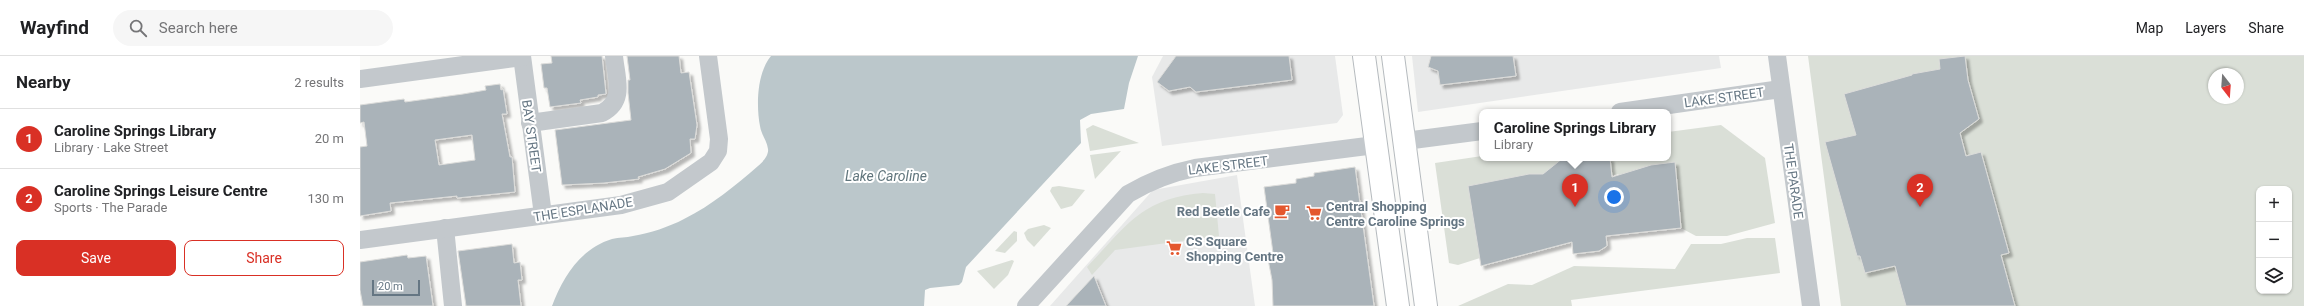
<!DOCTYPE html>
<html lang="en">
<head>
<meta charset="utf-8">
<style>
	:root { --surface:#fff; --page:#f6f6f6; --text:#202124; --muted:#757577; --line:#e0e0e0; --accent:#d93025 }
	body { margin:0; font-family:Roboto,sans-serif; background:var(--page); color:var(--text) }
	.controls { position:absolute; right:12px; bottom:12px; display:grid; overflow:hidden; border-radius:8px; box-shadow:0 1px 3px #0004 }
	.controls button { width:36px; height:36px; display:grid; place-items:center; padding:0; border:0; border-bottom:1px solid var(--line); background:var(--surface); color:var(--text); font:20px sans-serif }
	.compass { position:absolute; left:1848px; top:12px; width:36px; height:36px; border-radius:50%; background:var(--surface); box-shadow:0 1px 3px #0004; rotate:163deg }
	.scale { position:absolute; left:12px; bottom:10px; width:48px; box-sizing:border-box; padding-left:4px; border:2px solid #657683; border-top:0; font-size:11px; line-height:14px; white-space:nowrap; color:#657683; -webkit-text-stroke:3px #fff; paint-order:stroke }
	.you { position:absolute; left:1254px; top:141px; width:14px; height:14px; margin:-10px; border:3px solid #fff; border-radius:50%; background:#1a73e8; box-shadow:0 0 0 6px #1a73e833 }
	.badge { display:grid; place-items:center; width:26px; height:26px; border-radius:50%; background:var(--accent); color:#fff; font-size:13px; font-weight:700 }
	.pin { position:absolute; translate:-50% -33px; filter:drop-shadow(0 1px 2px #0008) }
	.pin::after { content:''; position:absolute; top:21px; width:14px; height:12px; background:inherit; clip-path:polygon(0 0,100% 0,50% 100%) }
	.popup { position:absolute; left:1119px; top:53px; width:192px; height:52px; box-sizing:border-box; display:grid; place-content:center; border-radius:8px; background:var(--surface); filter:drop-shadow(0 1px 3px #0005); font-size:13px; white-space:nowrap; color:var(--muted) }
	.popup b { font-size:15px; color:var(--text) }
	.popup::after { content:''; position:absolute; left:50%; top:100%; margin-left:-8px; border:8px solid transparent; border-top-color:var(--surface) }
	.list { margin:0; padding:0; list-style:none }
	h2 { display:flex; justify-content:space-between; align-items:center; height:52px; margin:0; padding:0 16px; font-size:17px }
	h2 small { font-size:13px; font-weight:400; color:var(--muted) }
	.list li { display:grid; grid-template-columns:26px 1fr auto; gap:12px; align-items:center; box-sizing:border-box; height:60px; padding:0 16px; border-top:1px solid var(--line) }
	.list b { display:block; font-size:15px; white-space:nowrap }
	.list p { margin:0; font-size:13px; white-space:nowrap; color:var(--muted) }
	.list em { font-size:13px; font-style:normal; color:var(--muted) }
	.actions { display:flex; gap:8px; padding:12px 16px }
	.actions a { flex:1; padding:9px 0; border:1px solid var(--accent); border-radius:8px; text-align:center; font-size:14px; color:var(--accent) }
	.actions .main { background:var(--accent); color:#fff }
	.icon { flex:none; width:22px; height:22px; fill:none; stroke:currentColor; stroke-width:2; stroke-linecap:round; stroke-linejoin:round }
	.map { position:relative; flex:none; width:1944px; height:250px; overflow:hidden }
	header { display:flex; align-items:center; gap:24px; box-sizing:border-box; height:56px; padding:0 20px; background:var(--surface); border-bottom:1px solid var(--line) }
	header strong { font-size:19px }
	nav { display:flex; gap:22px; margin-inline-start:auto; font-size:14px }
	.search { width:280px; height:36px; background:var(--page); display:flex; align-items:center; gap:10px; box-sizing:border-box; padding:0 14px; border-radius:22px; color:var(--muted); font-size:15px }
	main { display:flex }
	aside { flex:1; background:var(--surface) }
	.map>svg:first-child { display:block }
	.built { fill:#e8e9e9 }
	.green { fill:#dadfd7; fill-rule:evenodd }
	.water { fill:#bbc7cb }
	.building { fill:#aab3b9; stroke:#dcdcda; fill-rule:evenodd; filter:url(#shadow) }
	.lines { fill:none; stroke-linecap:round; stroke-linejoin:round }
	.major-casing { stroke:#b5babe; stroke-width:24 }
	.minor { stroke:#c3c8cc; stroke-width:18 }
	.major { stroke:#fff; stroke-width:22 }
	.labels { text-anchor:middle; stroke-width:4; stroke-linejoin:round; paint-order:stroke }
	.street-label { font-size:13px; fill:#657683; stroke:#fff }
	.poi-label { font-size:13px; font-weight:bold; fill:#657683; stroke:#fff; text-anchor:start }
	.water-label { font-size:14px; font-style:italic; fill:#60757c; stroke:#fff }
</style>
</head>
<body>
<header>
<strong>Wayfind</strong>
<div class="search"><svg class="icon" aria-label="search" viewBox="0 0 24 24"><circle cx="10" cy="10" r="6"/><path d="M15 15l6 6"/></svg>Search here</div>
<nav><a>Map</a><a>Layers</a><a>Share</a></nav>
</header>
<main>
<aside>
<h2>Nearby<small>2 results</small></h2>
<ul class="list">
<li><span class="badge">1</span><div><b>Caroline Springs Library</b><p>Library · Lake Street</p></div><em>20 m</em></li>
<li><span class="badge">2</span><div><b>Caroline Springs Leisure Centre</b><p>Sports · The Parade</p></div><em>130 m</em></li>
</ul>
<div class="actions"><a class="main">Save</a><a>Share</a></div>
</aside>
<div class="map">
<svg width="1944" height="250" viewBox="0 0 1944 250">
	<defs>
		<filter id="shadow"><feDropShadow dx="3.5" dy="3.5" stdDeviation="1" flood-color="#0004"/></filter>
	</defs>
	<rect width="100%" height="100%" fill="#fafaf8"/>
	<g class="built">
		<polygon points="803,0 975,0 983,59 977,67 802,90 792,21"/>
		<polygon points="1052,0 1359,0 1361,12 1058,56"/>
		<polygon points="877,119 895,250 690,250 793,134"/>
	</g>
	<g class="green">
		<path d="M1448 0H1944V250H1481ZM1854 18H1878V42H1854ZM1899 133H1929V235H1899Z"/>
		<polygon points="733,69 779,87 730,95 726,73"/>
		<polygon points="1361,69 1405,102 1415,167 1367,180 1336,180 1321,172 1315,106 1291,109 1263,118 1252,119 1248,102 1308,102 1308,76"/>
		<polygon points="761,95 735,123 730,99"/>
		<polygon points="1122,100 1122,102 1201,102 1201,104 1183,118 1108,130 1120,202 1098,209 1089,207 1075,107"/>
		<polygon points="699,130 725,134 712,150 701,153 690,135 692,131"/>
		<path d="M843 137 855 138 859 180 755 194 732 219 727 211C767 169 782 142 843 137Z"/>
		<polygon points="684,169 691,172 674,191 667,184 664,177 668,173"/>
		<polygon points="654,175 657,176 657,185 645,197 635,195"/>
		<polygon points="1387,182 1415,182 1420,217 1211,244 1212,250 1098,250 1148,228 1172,229 1214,210 1315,213 1331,188 1361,188"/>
		<polygon points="652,204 654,205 648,219 634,233 617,215"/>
	</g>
	<path class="water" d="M411 0H778L769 27 764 53 731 58 720 64 721 87 606 211 602 226 599 229 570 232 565 234 564 250H192C203 221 220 193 252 183 259 181 266 182 273 180 290 177 309 171 324 163 352 149 375 130 398 110 403 106 409 99 408 93 407 85 401 78 400 70 396 49 397 17 411 0Z"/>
	<g class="building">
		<polygon points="191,0 242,0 246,38 238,39 238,41 220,44 221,47 190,51 187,32 184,32 181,8 192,7"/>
		<polygon points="267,0 319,0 321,17 329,16 337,69 335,83 330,83 331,97 305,113 278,121 279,123 244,127 202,129 195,74 271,64 268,37 268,24 270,24"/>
		<polygon points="816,0 929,0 932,24 836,36 830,31 809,35 797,26"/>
		<polygon points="1071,0 1153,0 1156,20 1080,29 1078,15 1068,11"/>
		<polygon points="1605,0 1608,24 1619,63 1600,77 1606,100 1621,96 1649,197 1641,199 1655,250 1546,250 1535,210 1505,217 1500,200 1497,200 1465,86 1496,79 1484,38 1552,19 1552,18 1580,13 1579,3"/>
		<path d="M140 28 141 34 143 33 147 58H142L150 101H152L155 136 97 142V140L30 147 31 155 0 160V91L7 90 4 66 0 67V49L44 43 45 46 103 38 126 34 125 30ZM112 79 115 104 79 109 75 84Z"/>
		<polygon points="1203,102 1250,102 1252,121 1291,109 1315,106 1321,172 1246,180 1247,190 1239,195 1213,198 1212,186 1121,210 1108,130 1169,118 1183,118"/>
		<polygon points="995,111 1014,250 913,250 912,224 907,198 913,197 904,131 936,127 936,123 954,120 954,117"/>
		<polygon points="152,188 154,207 160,206 162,224 158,224 161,250 106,250 98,195"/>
		<polygon points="47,199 48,202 66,200 73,250 3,250 0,234 0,206"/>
		<polygon points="734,220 746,250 706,250"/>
	</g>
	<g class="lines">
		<defs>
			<g id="major">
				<polyline points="1004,0 1038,250"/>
				<polyline points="1033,0 1066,250"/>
			</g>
		</defs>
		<use href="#major" class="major-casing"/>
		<g class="minor">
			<polyline points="162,0 183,159"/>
			<polyline points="1417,0 1451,250"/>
			<polyline points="0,23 162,1"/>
			<polyline points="1260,56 1421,33"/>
			<path d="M170 67 242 57C266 45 256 22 254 0"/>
			<polyline points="1045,85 1122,75"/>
			<polyline points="85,172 93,250"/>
			<polyline points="0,184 261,149 308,136 351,106 358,95 359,83 348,0"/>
			<path d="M666 250 768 138C790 125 810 117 835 112L1015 89"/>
		</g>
		<use href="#major" class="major"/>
	</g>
	<defs>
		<symbol id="cafe-bare" viewBox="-9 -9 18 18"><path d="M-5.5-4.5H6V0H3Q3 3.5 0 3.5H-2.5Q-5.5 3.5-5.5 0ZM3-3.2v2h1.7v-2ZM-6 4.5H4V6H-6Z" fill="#e4572e" stroke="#fff" stroke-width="2.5" paint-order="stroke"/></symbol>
		<symbol id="supermarket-bare" viewBox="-9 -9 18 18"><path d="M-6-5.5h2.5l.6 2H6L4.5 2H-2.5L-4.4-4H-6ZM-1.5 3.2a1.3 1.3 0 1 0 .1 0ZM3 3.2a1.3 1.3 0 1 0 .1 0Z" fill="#e4572e" stroke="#fff" stroke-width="2.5" paint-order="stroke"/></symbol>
	</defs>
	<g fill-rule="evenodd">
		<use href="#cafe-bare" x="911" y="144" width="22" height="22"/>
		<use href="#supermarket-bare" x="943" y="146" width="22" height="22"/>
		<use href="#supermarket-bare" x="803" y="181" width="22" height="22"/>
	</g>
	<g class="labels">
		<g class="street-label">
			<text transform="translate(1364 41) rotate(-8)" y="5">LAKE STREET</text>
			<text transform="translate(172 80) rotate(82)" y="5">BAY STREET</text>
			<text transform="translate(868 109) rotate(-7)" y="5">LAKE STREET</text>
			<text transform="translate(1434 125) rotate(82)" y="5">THE PARADE</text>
			<text transform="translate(223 153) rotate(-9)" y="5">THE ESPLANADE</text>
		</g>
		<g class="poi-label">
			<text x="966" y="155">Central Shopping<tspan x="966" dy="15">Centre Caroline Springs</tspan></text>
			<text x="910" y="160" text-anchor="end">Red Beetle Cafe</text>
			<text x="826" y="190">CS Square<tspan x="826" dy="15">Shopping Centre</tspan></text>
		</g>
		<g class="water-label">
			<text x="526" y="125">Lake Caroline</text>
		</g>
	</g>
</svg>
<div class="controls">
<button>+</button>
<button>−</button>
<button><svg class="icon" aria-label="layers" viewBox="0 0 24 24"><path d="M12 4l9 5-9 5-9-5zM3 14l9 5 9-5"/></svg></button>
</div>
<svg class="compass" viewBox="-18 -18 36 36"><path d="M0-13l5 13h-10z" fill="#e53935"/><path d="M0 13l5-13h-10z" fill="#757577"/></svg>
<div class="scale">20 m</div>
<div class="you"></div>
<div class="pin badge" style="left:1215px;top:151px">1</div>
<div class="popup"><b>Caroline Springs Library</b>Library</div>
<div class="pin badge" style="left:1560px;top:151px">2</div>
</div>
</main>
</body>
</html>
